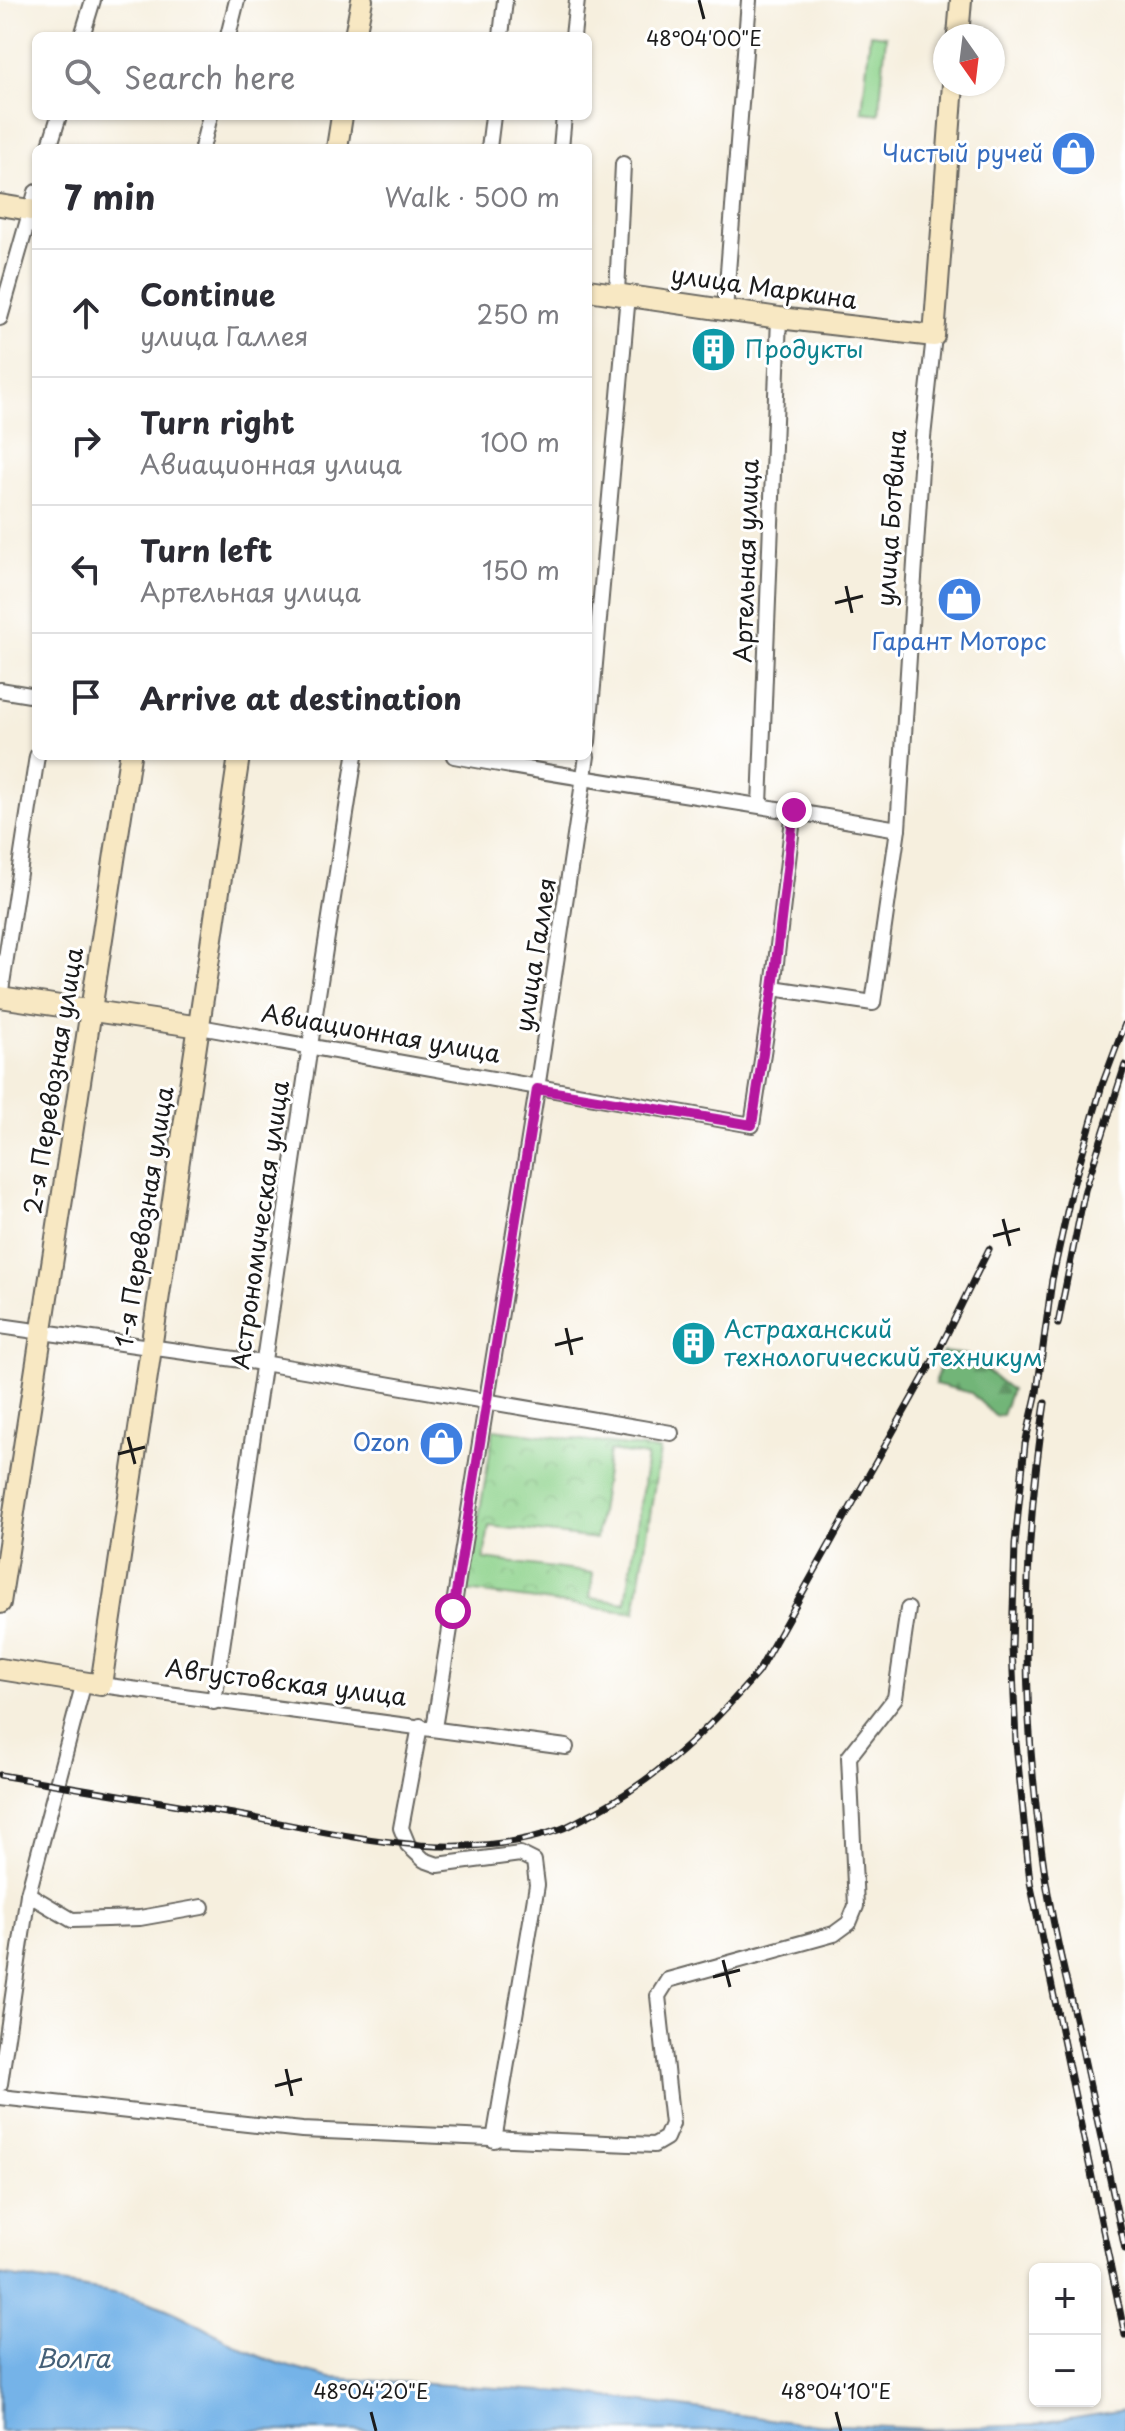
<!DOCTYPE html>
<html lang="en">
<head>
<meta charset="utf-8">
<style>
	:root { --surface:#fff; --page:#f7f7f7; --text:#2b2b33; --muted:#7c7c81; --line:#e1e1e2 }
	body { margin:0; font-family:"Playpen Sans",sans-serif; background:var(--page); color:var(--text) }
	.controls { position:absolute; right:24px; bottom:24px; display:grid; overflow:hidden; border-radius:12px; box-shadow:0 2px 6px #0004 }
	.controls button { width:72px; height:72px; display:grid; place-items:center; padding:0; border:0; border-bottom:2px solid var(--line); background:var(--surface); color:var(--text); font:40px sans-serif }
	.compass { position:absolute; left:933px; top:24px; width:72px; height:72px; border-radius:50%; background:var(--surface); box-shadow:0 2px 6px #0004; rotate:166deg }
	.stop { position:absolute; width:24px; height:24px; margin:-18px; border:6px solid #b5179e; border-radius:50%; background:#fff }
	.stop.end { background:#b5179e; border-color:#fff; box-shadow:0 2px 8px #0008 }
	.list { margin:0; padding:0; list-style:none }
	h2 { display:flex; justify-content:space-between; align-items:center; height:104px; margin:0; padding:0 32px; font-size:34px }
	h2 small { font-size:26px; font-weight:400; color:var(--muted) }
	.list li { display:grid; grid-template-columns:52px 1fr auto; gap:24px; align-items:center; box-sizing:border-box; height:128px; padding:0 32px; border-top:2px solid var(--line) }
	.list b { display:block; font-size:30px; white-space:nowrap }
	.list p { margin:0; font-size:26px; white-space:nowrap; color:var(--muted) }
	.list em { font-size:26px; font-style:normal; color:var(--muted) }
	.icon { flex:none; width:44px; height:44px; fill:none; stroke:currentColor; stroke-width:2; stroke-linecap:round; stroke-linejoin:round }
	.map { position:relative; flex:none; width:1125px; height:2431px; overflow:hidden }
	.search { position:absolute; background:var(--surface); box-shadow:0 2px 6px #0004; left:32px; top:32px; width:560px; height:88px; display:flex; align-items:center; gap:20px; box-sizing:border-box; padding:0 28px; border-radius:12px; color:var(--muted); font-size:30px }
	.panel { position:absolute; background:var(--surface); box-shadow:0 2px 6px #0004; left:32px; top:144px; width:560px; height:616px; border-radius:12px }
	.map>svg:first-child { display:block }
	.grass { fill:#8ed38c; stroke:#557854; stroke-width:2 }
	.forest { fill:url(#forest-firs); stroke:#47684a; stroke-width:2 }
	.park { fill:url(#park-crowns); stroke:#557854; stroke-width:2; fill-rule:evenodd }
	.water { fill:#74b3e8; stroke:#486882; stroke-width:2 }
	.lines { fill:none; stroke-linecap:round; stroke-linejoin:round }
	.street-casing { stroke:#686660; stroke-width:18 }
	.secondary-casing { stroke:#686660; stroke-width:24 }
	.street { stroke:#fff; stroke-width:14 }
	.secondary { stroke:#f8e8c3; stroke-width:20 }
	.rail-casing { stroke:#1c1c1c; stroke-width:7 }
	.rail { stroke:#fff; stroke-width:4; stroke-dasharray:12; stroke-linecap:butt }
	.route { stroke:#b5179e; stroke-width:10 }
	.ticks { fill:none; stroke:#1c1c1c; stroke-width:3 }
	.labels { text-anchor:middle; stroke-width:6; stroke-linejoin:round; paint-order:stroke }
	.shop-label { font-size:24px; fill:#366cbe; stroke:#fff; text-anchor:end }
	.street-label { font-size:24px; fill:#1c1c1c; stroke:#fff }
	.culture-label { font-size:24px; fill:#0d838f; stroke:#fff; text-anchor:start }
	.water-label { font-size:26px; font-style:italic; fill:#446078; stroke:#fff }
	.ticks-label { font-size:20px; text-anchor:middle; fill:#1c1c1c; stroke:#fff; stroke-width:6; stroke-linejoin:round; paint-order:stroke }
</style>
</head>
<body>
<div class="map">
<svg width="1125" height="2431" viewBox="0 0 1125 2431">
	<defs>
		<pattern id="forest-firs" width="22" height="20" patternUnits="userSpaceOnUse" patternTransform="scale(2)"><rect width="22" height="20" fill="#72b578"/><path d="M5 1l3.5 6h-7zM16 11l3.5 6h-7z" fill="#5d9262"/></pattern>
		<pattern id="park-crowns" width="20" height="18" patternUnits="userSpaceOnUse" patternTransform="scale(2)"><rect width="20" height="18" fill="#8ed38c"/><path d="M2 6a3 3 0 1 1 6 0M12 15a3 3 0 1 1 6 0" fill="none" stroke="#7ab578"/></pattern>
	</defs>
	<rect width="100%" height="100%" fill="#fff"/>
	<filter id="ink" filterUnits="userSpaceOnUse"><feTurbulence type="fractalNoise" baseFrequency=".0125" numOctaves="2"/><feDisplacementMap in="SourceGraphic" scale="16" xChannelSelector="R" yChannelSelector="G"/><feConvolveMatrix kernelMatrix="1 2 1 2 8 2 1 2 1" color-interpolation-filters="sRGB"/></filter>
	<filter id="wash" filterUnits="userSpaceOnUse"><feTurbulence type="fractalNoise" baseFrequency=".006" numOctaves="4" result="noise"/><feDisplacementMap in="SourceGraphic" scale="32" xChannelSelector="R" yChannelSelector="G"/><feGaussianBlur stdDeviation="1.8" result="paint"/><feColorMatrix in="noise" values="0 0 0 0 0 0 0 0 0 0 0 0 0 0 0 0 0 1.4 0 .05"/><feComposite in="paint" operator="in"/></filter>
	<g filter="url(#wash)">
		<rect width="100%" height="100%" fill="#f6efde"/>
		<polygon class="grass" points="870,34 886,36 879,114 862,112"/>
		<polygon class="forest" points="943,1352 967,1355 1011,1390 1002,1415 995,1416 971,1393 935,1384"/>
		<path class="park" d="M494 1429 660 1450 635 1613 466 1591ZM609 1451 647 1456 626 1603 590 1598 593 1573 484 1559 489 1526 596 1539Z"/>
		<path class="water" d="M0 2275C52 2284 113 2288 162 2307 193 2319 220 2338 250 2352 275 2364 304 2371 331 2378L578 2393 798 2423 930 2429 1032 2425 1125 2410V2431H0Z"/>
	</g>
	<g filter="url(#ink)">
		<g class="lines">
			<defs>
				<g id="street">
					<polyline points="82,36 93,0"/>
					<polyline points="228,36 237,0"/>
					<polyline points="501,36 505,0"/>
					<polyline points="573,36 577,0"/>
					<polyline points="49,148 59,116"/>
					<polyline points="202,148 210,116"/>
					<polyline points="489,148 493,116"/>
					<polyline points="561,148 564,116"/>
					<polyline points="617,293 623,164"/>
					<polyline points="725,311 749,0"/>
					<polyline points="0,318 36,192"/>
					<polyline points="0,690 36,696"/>
					<polyline points="588,742 628,295"/>
					<path d="M454 756C601 783 750 803 898 829"/>
					<polyline points="760,805 779,318"/>
					<polyline points="773,988 873,1003 898,829 923,437 934,336"/>
					<polyline points="0,997 37,756"/>
					<polyline points="200,1027 752,1125 773,988 794,810"/>
					<polyline points="0,1326 263,1363 671,1433"/>
					<polyline points="101,1685 566,1747"/>
					<polyline points="214,1702 310,1046 355,756"/>
					<polyline points="420,1726 401,1828 408,1845 424,1860 438,1865 520,1854 534,1861 537,1885 494,2140"/>
					<polyline points="434,1728 537,1089 587,756"/>
					<polyline points="28,1894 72,1920 140,1918 202,1907"/>
					<polyline points="0,2084 28,1894 84,1682"/>
					<polyline points="0,2097 302,2130 654,2145 666,2138 672,2124 658,1996 668,1980 834,1934 849,1923 856,1906 849,1757 895,1698 908,1609"/>
				</g>
				<g id="secondary">
					<polyline points="355,36 362,0"/>
					<polyline points="958,36 961,0"/>
					<polyline points="337,148 342,116"/>
					<polyline points="0,205 36,211"/>
					<polyline points="588,290 779,318 934,336 953,84"/>
					<polyline points="0,997 200,1027"/>
					<polyline points="0,1603 130,756"/>
					<polyline points="0,1669 101,1685 239,756"/>
				</g>
			</defs>
			<use href="#street" class="street-casing"/>
			<use href="#secondary" class="secondary-casing"/>
			<use href="#street" class="street"/>
			<use href="#secondary" class="secondary"/>
			<defs>
				<g id="rail">
					<polyline points="1125,1024 1102,1085 1072,1189 1052,1280 1037,1392 1025,1444 1015,1544 1012,1647 1016,1743 1030,1882 1125,2335"/>
					<polyline points="1058,1324 1085,1190 1125,1065"/>
					<path d="M1045 1403C1021 1559 1021 1718 1045 1875 1053 1929 1067 1982 1079 2035 1094 2106 1110 2178 1125 2249"/>
					<path d="M0 1775C77 1788 155 1801 233 1814 338 1833 456 1867 561 1829 572 1825 583 1818 593 1813 660 1777 709 1729 758 1672L940 1348 989 1249"/>
				</g>
			</defs>
			<use href="#rail" class="rail-casing"/>
			<use href="#rail" class="rail"/>
		</g>
	</g>
	<g class="lines" filter="url(#ink)">
		<polyline class="route" points="453,1611 537,1089 752,1125 773,988 794,810"/>
	</g>
	<path class="ticks" d="M699 0 704 19M846 586 852 613M835 603 863 596M1003 1219 1010 1246M993 1236 1020 1229M566 1328 572 1355M555 1345 583 1338M128 1437 135 1464M118 1454 145 1447M723 1960 730 1987M713 1977 740 1970M286 2069 292 2096M275 2086 302 2079M371 2412 376 2431M836 2412 841 2431"/>
	<defs>
		<symbol id="shop-disc" viewBox="-11 -11 22 22"><circle r="9.5" fill="#3f7fe0" stroke="#fff"/><path d="M-5-2.5h2.3a2.7 3.5 0 0 1 5.4 0H5L5.5 6h-11ZM-1.5-2.5h3a1.5 2.3 0 0 0-3 0Z" fill="#fff"/></symbol>
		<symbol id="building-disc" viewBox="-11 -11 22 22"><circle r="9.5" fill="#0f9aa8" stroke="#fff"/><path d="M-4-6H4V6H1V3H-1V6H-4ZM-2.5-4.3h1.7v1.8h-1.7ZM.8-4.3h1.7v1.8H.8ZM-2.5-1h1.7V.8h-1.7ZM.8-1h1.7V.8H.8Z" fill="#fff"/></symbol>
	</defs>
	<g fill-rule="evenodd">
		<use href="#shop-disc" x="1048" y="128" width="51" height="51"/>
		<use href="#building-disc" x="688" y="324" width="51" height="51"/>
		<use href="#shop-disc" x="934" y="574" width="51" height="51"/>
		<use href="#building-disc" x="668" y="1318" width="51" height="51"/>
		<use href="#shop-disc" x="416" y="1418" width="51" height="51"/>
	</g>
	<g class="labels">
		<g class="shop-label">
			<text x="1043" y="162">Чистый ручей</text>
			<text x="959" y="650" text-anchor="middle">Гарант Моторс</text>
			<text x="410" y="1451">Ozon</text>
		</g>
		<g class="street-label">
			<text transform="translate(764 288) rotate(8)" y="8">улица Маркина</text>
			<text transform="translate(892 518) rotate(-86)" y="8">улица Ботвина</text>
			<text transform="translate(747 561) rotate(-88)" y="8">Артельная улица</text>
			<text transform="translate(536 955) rotate(-81)" y="8">улица Галлея</text>
			<text transform="translate(381 1034) rotate(10)" y="8">Авиационная улица</text>
			<text transform="translate(54 1081) rotate(-81)" y="8">2-я Перевозная улица</text>
			<text transform="translate(145 1217) rotate(-81)" y="8">1-я Перевозная улица</text>
			<text transform="translate(261 1225) rotate(-82)" y="8">Астрономическая улица</text>
			<text transform="translate(286 1683) rotate(7)" y="8">Августовская улица</text>
		</g>
		<g class="culture-label">
			<text x="745" y="358">Продукты</text>
			<text x="724" y="1338">Астраханский<tspan x="724" dy="28">технологический техникум</tspan></text>
		</g>
		<g class="water-label">
			<text x="73" y="2368">Волга</text>
		</g>
	</g>
	<g class="ticks-label">
		<text x="704" y="46">48°04'00"E</text>
		<text x="371" y="2399">48°04'20"E</text>
		<text x="836" y="2399">48°04'10"E</text>
	</g>
</svg>
<div class="controls">
<button>+</button>
<button>−</button>
</div>
<svg class="compass" viewBox="-18 -18 36 36"><path d="M0-13l5 13h-10z" fill="#e53935"/><path d="M0 13l5-13h-10z" fill="#7c7c81"/></svg>
<div class="stop" style="left:453px;top:1611px"></div>
<div class="stop end" style="left:794px;top:810px"></div>
<div class="search"><svg class="icon" aria-label="search" viewBox="0 0 24 24"><circle cx="10" cy="10" r="6"/><path d="M15 15l6 6"/></svg>Search here</div>
<section class="panel">
<h2>7 min<small>Walk · 500 m</small></h2>
<ul class="list">
<li><svg class="icon" aria-label="ahead" viewBox="0 0 24 24"><path d="M12 20V5M6 11l6-6 6 6"/></svg><div><b>Continue</b><p>улица Галлея</p></div><em>250 m</em></li>
<li><svg class="icon" aria-label="right" viewBox="0 0 24 24"><path d="M7 20v-9h11M14 6l5 5-5 5"/></svg><div><b>Turn right</b><p>Авиационная улица</p></div><em>100 m</em></li>
<li><svg class="icon" aria-label="left" viewBox="0 0 24 24"><path d="M17 20v-9H6M10 6l-5 5 5 5"/></svg><div><b>Turn left</b><p>Артельная улица</p></div><em>150 m</em></li>
<li><svg class="icon" aria-label="arrive" viewBox="0 0 24 24"><path d="M6 21V4h12l-3 4 3 4H6"/></svg><div><b>Arrive at destination</b></div></li>
</ul>
</section>
</div>
</body>
</html>
